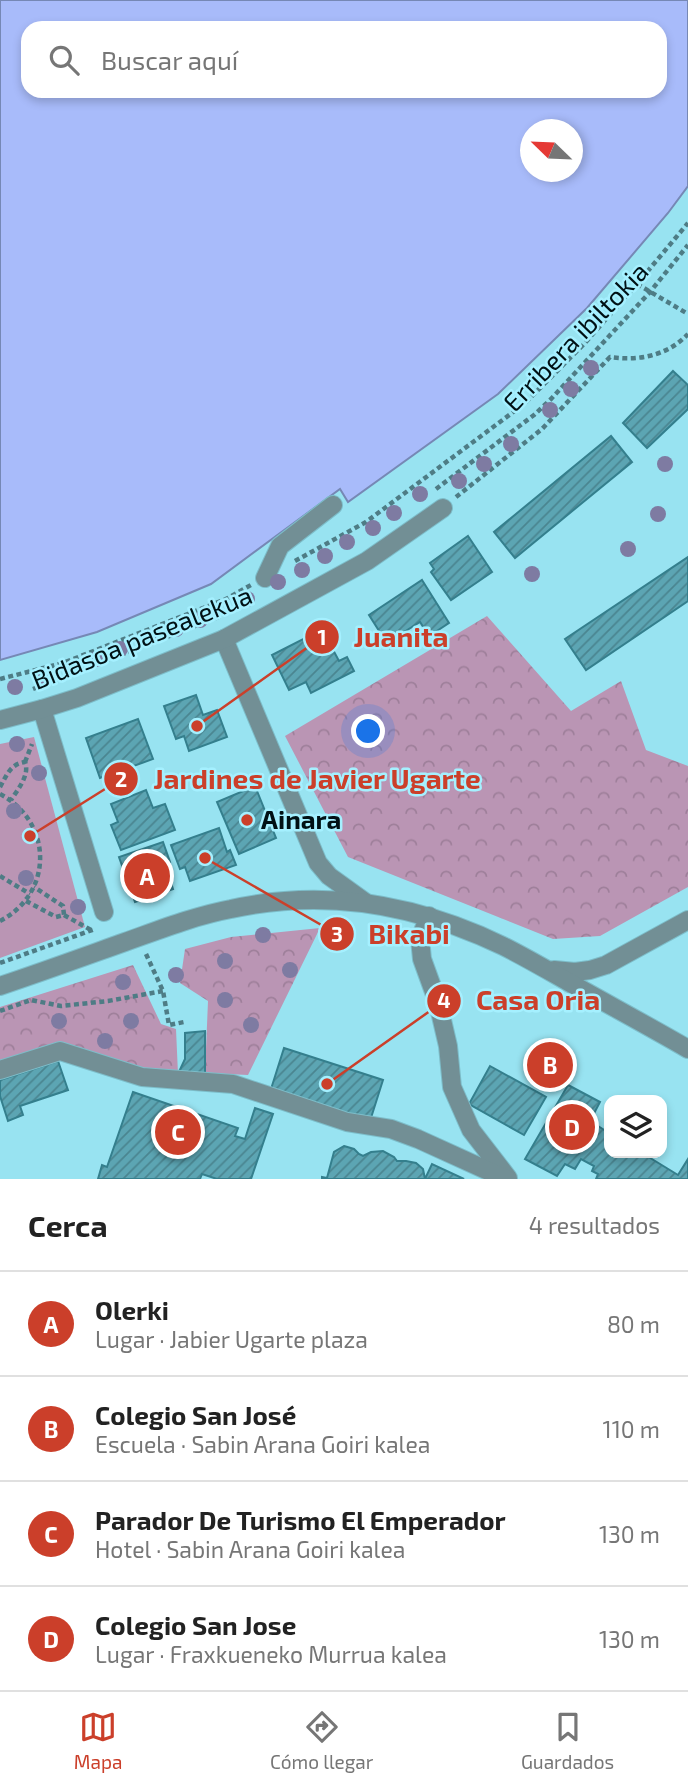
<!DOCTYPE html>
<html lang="es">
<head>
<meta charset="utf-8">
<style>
	:root { --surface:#fff; --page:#f6f6f6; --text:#222; --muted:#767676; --line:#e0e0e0; --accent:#cb3f2a }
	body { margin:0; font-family:"Exo 2",sans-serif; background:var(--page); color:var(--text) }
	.controls { position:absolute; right:21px; bottom:21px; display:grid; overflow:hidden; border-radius:14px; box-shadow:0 4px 10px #0003 }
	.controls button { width:63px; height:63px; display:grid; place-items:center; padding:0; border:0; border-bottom:2px solid var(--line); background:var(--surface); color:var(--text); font:35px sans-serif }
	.compass { position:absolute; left:520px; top:119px; width:63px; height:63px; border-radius:50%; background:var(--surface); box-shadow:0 4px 10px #0003; rotate:293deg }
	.you { position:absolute; left:369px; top:732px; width:24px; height:24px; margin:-18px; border:5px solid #fff; border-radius:50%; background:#1a73e8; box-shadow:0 0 0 10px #1a73e833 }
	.badge { display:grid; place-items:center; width:46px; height:46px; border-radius:50%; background:var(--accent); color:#fff; font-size:23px; font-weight:700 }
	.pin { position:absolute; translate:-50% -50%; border:4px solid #fff; box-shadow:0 2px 7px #0006 }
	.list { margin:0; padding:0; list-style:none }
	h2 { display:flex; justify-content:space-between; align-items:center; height:91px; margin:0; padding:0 28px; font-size:30px }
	h2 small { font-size:23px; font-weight:400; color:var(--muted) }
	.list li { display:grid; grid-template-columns:46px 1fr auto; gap:21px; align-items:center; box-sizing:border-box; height:105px; padding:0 28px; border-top:2px solid var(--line) }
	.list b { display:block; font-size:26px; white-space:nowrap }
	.list p { margin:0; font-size:23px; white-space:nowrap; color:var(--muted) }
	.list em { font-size:23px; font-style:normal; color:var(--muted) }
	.icon { flex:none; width:38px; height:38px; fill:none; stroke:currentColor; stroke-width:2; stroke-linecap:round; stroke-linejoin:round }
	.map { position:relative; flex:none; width:688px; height:1179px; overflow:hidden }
	.search { position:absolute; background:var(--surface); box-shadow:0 4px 10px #0003; left:21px; right:21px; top:21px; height:77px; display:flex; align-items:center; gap:18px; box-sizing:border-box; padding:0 24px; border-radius:21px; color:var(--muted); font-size:26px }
	.sheet { height:511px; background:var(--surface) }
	nav { display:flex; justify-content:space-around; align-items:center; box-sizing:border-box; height:98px; border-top:2px solid var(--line); background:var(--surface); font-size:19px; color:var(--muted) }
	nav a { display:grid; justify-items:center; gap:4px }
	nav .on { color:var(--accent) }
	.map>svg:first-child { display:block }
	.park { fill:url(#park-crowns) }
	.garden { fill:#ba95b4 }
	.water { fill:#a8bbfa; stroke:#7688b5; stroke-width:2; fill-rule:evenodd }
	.building { fill:url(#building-hatch); stroke:#347f8d; stroke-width:2 }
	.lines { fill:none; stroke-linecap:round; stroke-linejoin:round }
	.minor-casing { stroke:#7dbdc9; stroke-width:20 }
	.path { stroke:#4e7c85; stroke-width:4.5; stroke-dasharray:5 3.5; stroke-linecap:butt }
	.minor { stroke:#728f95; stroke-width:18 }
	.tree { fill:#7e7ba2 }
	.poi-dot { fill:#cb3f2a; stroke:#a5f0ff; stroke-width:2.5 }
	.labels { text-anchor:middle; stroke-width:5; stroke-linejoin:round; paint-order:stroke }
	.street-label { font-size:26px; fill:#001115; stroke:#a5f0ff }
	.poi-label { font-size:26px; font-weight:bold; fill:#001115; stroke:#a5f0ff; text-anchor:start }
	.leader { fill:none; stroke:#cb3f2a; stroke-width:2.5 }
	.callout-dot { fill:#cb3f2a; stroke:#a5f0ff; stroke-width:2.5 }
	.mark-label { font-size:21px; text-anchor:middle; font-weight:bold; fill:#fff }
	.callout-label { font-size:28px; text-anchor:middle; font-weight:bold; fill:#cb3f2a; stroke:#a5f0ff; stroke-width:5; stroke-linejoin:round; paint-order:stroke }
</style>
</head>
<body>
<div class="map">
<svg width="688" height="1179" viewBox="0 0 688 1179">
	<defs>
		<pattern id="park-crowns" width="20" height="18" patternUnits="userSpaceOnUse" patternTransform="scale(1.75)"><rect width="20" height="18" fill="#ba95b4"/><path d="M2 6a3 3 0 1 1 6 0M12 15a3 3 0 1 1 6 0" fill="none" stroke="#9e7f9a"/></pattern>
		<pattern id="building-hatch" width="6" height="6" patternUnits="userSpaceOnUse" patternTransform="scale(1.75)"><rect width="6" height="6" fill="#5ca5b3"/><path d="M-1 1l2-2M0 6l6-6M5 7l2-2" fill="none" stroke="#4a8590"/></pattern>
	</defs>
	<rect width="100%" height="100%" fill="#98e3f1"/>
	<g class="park">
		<polygon points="487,616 571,711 621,681 646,750 688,766 688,887 600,936 553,939 348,857 285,736"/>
		<polygon points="320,928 248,1075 205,1073 208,1001 180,983 185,949 231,937"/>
		<polygon points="133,965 161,1024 176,1029 178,1074 149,1071 55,1048 0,1069 0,1007"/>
	</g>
	<polygon class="garden" points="34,737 85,927 0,958 0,744"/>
	<path class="water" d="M0 0H688V186L668 213 587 308 498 394 348 502 340 489 211 584 97 632 0 660ZM28 28H660V91H28ZM530 130H572V172H530Z"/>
	<g class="building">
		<polygon points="673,371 688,385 688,409 647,448 623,423"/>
		<polygon points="611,436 632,462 515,558 494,532"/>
		<polygon points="468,536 492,572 451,600 431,572 434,569 430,563"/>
		<polygon points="688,557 688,601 586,670 565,639"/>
		<polygon points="422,580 449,623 429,636 420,622 401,634 404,639 390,648 369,615"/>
		<polygon points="315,633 325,652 332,648 339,661 347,657 354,671 311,693 306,682 289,690 272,655"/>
		<polygon points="196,695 203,715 217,710 227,737 189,751 184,736 176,739 164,706"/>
		<polygon points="138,719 153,759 100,778 86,738"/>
		<polygon points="255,786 276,838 239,854 217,802"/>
		<polygon points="146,790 153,808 165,804 175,830 121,850 111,825 118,822 111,804"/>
		<polygon points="219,828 227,852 230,850 236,865 190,881 185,867 180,869 171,845"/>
		<polygon points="163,842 170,862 165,864 173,889 135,902 119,857"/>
		<polygon points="205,1031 205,1073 178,1074 185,1059 185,1033"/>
		<polygon points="284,1048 383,1080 370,1121 271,1089"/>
		<polygon points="58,1061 68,1090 20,1106 23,1115 8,1121 0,1096 0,1080"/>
		<polygon points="490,1066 546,1097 524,1135 469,1104"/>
		<polygon points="568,1085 600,1102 590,1121 609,1133 609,1153 642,1153 678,1175 688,1159 688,1179 596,1179 598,1174 592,1171 594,1166 581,1159 575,1169 565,1164 557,1176 525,1159"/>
		<polygon points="133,1092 238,1128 235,1136 245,1139 255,1108 273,1114 251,1179 217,1179 202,1174 200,1179 98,1179 102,1165 107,1167"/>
		<polygon points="344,1146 354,1149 359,1154 363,1156 371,1152 383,1151 394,1157 397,1161 406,1161 416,1163 423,1169 425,1179 432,1164 464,1179 322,1179 322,1177 327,1178 334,1152"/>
	</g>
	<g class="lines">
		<defs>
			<g id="minor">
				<polyline points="265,578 280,546 333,505"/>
				<polyline points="224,639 318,863 329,876 365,902"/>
				<polyline points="42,709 104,912"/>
				<polyline points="0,720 42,709 77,698 224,639 367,561 443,508"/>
				<polyline points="429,916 420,939 422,959 438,1003 448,1046 452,1087 471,1130 508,1178"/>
				<polyline points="554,970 575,972 590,970 606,965 688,920"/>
				<path d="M0 986C42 972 83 957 125 942 159 930 194 916 231 909 326 888 416 904 503 946 527 958 549 971 572 984 611 1006 650 1027 688 1049"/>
				<polyline points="0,1070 60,1051 142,1077 233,1084 347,1122 391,1129 418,1139 506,1179"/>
			</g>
		</defs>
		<use href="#minor" class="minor-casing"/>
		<g class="path">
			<polyline points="637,284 688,314"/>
			<polyline points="436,489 534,415 551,399 650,292 688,245"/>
			<path d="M456 497 542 429 610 357C639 361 667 356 688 334"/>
			<polyline points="295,561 366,522 524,404 584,344 637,284 688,223"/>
			<polyline points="63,663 69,679"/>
			<polyline points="0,679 63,663 226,599 251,585"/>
			<polyline points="33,689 221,616"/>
			<polyline points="25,762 32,744"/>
			<path d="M0 787C7 775 10 764 25 762 30 775 18 789 11 800"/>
			<path d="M0 794C53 822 54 893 0 921"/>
			<polyline points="0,876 30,894"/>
			<polyline points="26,901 56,917 64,915 63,906 34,887"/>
			<polyline points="64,915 91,930"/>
			<polyline points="146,954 163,991 169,1025 184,1022"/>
			<polyline points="0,963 95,929"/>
			<polyline points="0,1011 31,1000 61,1006 108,1001 163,991"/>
		</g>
		<use href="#minor" class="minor"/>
	</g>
	<g class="tree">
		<circle cx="591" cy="368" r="8"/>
		<circle cx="571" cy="389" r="8"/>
		<circle cx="550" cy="410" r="8"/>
		<circle cx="511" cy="444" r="8"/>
		<circle cx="484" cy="464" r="8"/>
		<circle cx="665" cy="464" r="8"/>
		<circle cx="459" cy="481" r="8"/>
		<circle cx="420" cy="494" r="8"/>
		<circle cx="394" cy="513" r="8"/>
		<circle cx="658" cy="514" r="8"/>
		<circle cx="373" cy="528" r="8"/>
		<circle cx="347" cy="542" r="8"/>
		<circle cx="628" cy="549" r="8"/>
		<circle cx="325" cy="556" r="8"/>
		<circle cx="302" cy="570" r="8"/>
		<circle cx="532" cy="574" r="8"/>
		<circle cx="278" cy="582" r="8"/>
		<circle cx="247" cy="599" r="8"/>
		<circle cx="200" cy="620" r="8"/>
		<circle cx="176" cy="629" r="8"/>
		<circle cx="150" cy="638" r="8"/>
		<circle cx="120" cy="649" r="8"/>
		<circle cx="97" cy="659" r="8"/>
		<circle cx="42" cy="678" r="8"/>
		<circle cx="15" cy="687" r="8"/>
		<circle cx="17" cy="744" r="8"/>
		<circle cx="39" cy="773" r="8"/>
		<circle cx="14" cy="811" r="8"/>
		<circle cx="26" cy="878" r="8"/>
		<circle cx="78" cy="907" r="8"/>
		<circle cx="263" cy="935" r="8"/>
		<circle cx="225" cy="961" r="8"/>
		<circle cx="290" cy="970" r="8"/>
		<circle cx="176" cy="975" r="8"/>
		<circle cx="123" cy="982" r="8"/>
		<circle cx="225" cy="1000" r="8"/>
		<circle cx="59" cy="1021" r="8"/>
		<circle cx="131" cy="1021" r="8"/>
		<circle cx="251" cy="1025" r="8"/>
		<circle cx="105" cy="1041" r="8"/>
	</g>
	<circle class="poi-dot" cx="247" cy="820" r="7"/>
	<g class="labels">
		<g class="street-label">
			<text transform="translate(576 337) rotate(-46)" y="9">Erribera ibiltokia</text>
			<text transform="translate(142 638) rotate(-22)" y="9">Bidasoa pasealekua</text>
		</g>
		<g class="poi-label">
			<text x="261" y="829">Ainara</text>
		</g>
	</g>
	<path class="leader" d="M197 726L322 637M30 836L121 779M205 858L337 934M327 1084L444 1001"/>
	<g class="callout-dot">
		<circle cx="197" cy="726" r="7"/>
		<circle cx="30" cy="836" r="7"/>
		<circle cx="205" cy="858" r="7"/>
		<circle cx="327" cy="1084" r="7"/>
		<circle cx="322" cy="637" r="18"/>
		<circle cx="121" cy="779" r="18"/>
		<circle cx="337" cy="934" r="18"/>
		<circle cx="444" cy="1001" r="18"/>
	</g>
	<g class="mark-label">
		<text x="322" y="645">1</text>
		<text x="121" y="787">2</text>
		<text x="337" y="942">3</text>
		<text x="444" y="1008">4</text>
	</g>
	<g class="callout-label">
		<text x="401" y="647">Juanita</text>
		<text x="317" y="789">Jardines de Javier Ugarte</text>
		<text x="409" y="944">Bikabi</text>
		<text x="538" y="1010">Casa Oria</text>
	</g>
</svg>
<div class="controls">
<button><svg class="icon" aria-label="layers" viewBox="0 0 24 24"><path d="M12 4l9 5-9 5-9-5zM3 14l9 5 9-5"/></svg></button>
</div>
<svg class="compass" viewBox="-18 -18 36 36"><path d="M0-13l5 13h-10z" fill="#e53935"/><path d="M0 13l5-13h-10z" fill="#767676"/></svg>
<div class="you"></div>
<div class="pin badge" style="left:147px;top:876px">A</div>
<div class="pin badge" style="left:550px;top:1065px">B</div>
<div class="pin badge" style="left:178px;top:1132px">C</div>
<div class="pin badge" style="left:572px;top:1127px">D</div>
<div class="search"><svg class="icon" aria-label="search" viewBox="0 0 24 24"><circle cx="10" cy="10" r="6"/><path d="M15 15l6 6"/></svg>Buscar aquí</div>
</div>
<section class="sheet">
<h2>Cerca<small>4 resultados</small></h2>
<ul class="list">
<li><span class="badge">A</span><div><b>Olerki</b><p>Lugar · Jabier Ugarte plaza</p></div><em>80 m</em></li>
<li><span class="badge">B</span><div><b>Colegio San José</b><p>Escuela · Sabin Arana Goiri kalea</p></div><em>110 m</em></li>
<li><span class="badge">C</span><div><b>Parador De Turismo El Emperador</b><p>Hotel · Sabin Arana Goiri kalea</p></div><em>130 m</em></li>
<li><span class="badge">D</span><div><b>Colegio San Jose</b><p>Lugar · Fraxkueneko Murrua kalea</p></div><em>130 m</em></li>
</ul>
</section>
<nav>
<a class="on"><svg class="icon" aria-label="map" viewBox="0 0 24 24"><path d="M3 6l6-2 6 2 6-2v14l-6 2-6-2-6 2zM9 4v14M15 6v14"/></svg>Mapa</a>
<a><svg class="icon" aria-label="directions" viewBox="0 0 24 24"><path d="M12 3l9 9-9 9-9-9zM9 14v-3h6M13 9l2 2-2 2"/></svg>Cómo llegar</a>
<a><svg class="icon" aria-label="saved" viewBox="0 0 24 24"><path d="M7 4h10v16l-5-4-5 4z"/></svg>Guardados</a>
</nav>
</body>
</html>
